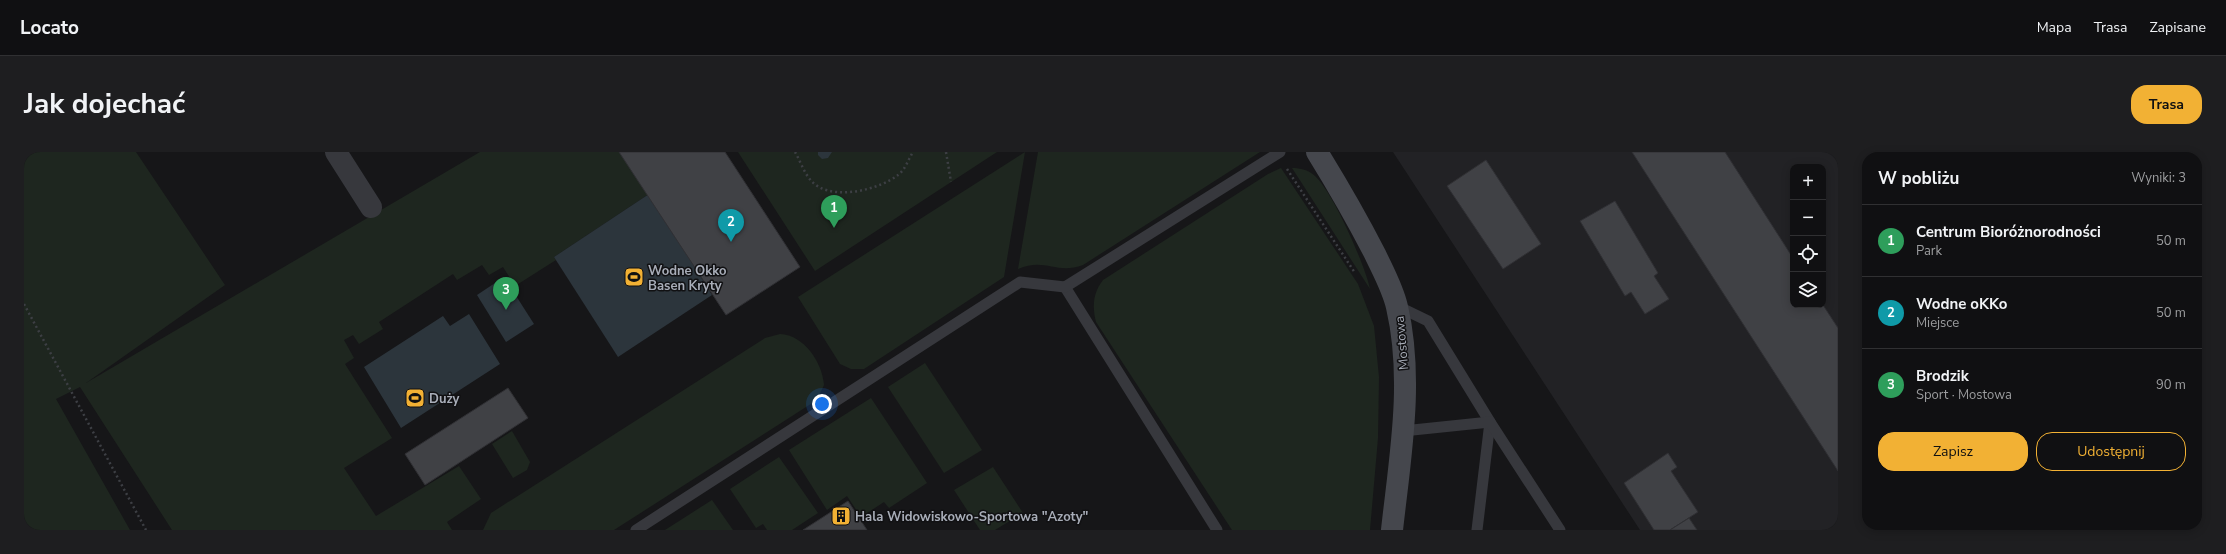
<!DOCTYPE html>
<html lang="pl">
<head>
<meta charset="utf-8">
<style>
	:root { --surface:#101012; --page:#1e1e20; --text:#f1f3f6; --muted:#9c9d9f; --line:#303032; --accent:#f2b134 }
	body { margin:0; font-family:"Nunito Sans",sans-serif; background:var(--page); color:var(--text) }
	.controls { position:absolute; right:12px; top:12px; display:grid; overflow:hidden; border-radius:8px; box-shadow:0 2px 10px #0003 }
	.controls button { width:36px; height:36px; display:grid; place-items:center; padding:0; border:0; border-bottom:1px solid var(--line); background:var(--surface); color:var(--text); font:20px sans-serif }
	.you { position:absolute; left:798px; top:252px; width:14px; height:14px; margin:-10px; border:3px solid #fff; border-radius:50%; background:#1a73e8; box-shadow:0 0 0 6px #1a73e833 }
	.badge { display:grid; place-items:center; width:26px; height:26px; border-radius:50%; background:var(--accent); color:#fff; font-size:13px; font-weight:700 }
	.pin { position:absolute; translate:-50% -33px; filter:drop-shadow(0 1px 2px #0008) }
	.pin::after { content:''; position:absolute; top:21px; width:14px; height:12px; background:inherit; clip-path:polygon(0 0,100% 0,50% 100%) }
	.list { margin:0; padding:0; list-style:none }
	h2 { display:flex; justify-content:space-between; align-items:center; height:52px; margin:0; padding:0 16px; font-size:17px }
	h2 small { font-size:13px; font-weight:400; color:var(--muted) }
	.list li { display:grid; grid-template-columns:26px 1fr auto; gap:12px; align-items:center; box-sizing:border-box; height:72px; padding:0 16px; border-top:1px solid var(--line) }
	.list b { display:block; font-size:15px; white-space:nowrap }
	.list p { margin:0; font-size:13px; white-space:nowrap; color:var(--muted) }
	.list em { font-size:13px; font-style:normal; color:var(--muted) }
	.actions { display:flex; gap:8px; padding:12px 16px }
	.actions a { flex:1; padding:9px 0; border:1px solid var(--accent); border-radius:16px; text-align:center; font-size:14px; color:var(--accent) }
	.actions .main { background:var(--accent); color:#111 }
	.icon { flex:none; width:22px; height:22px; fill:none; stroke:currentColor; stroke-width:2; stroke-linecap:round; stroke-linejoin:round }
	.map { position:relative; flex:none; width:1814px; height:378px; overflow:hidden; border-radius:16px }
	header { display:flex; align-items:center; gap:24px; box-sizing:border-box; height:56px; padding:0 20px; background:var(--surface); border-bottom:1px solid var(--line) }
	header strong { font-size:19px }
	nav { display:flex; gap:22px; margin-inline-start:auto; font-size:14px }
	.intro { display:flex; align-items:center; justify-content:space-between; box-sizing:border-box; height:96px; padding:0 24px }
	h1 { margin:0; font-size:28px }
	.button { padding:10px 18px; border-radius:16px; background:var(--accent); color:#111; font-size:14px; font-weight:700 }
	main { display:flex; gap:24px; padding:0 24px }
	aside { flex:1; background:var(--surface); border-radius:16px; box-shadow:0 2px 10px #0003 }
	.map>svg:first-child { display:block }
	.built { fill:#222225; fill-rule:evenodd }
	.green { fill:#1e261f }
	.water { fill:#2c353c }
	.building { fill:#404145; stroke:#303034 }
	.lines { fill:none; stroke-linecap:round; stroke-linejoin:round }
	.path { stroke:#3d3f44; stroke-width:2.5; stroke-dasharray:2 3; stroke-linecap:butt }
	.lane { stroke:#37383d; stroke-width:11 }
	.street { stroke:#37383d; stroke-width:22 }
	.secondary { stroke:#45474d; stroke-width:22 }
	.labels { text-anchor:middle; stroke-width:3; stroke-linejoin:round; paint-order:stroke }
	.poi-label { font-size:13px; font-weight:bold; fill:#a8adb8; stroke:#111113; text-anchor:start }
	.street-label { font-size:13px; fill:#a8adb8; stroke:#111113 }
</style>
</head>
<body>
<header>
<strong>Locato</strong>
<nav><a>Mapa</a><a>Trasa</a><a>Zapisane</a></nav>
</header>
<div class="intro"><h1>Jak dojechać</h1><a class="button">Trasa</a></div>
<main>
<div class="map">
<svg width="1814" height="378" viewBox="0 0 1814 378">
	<rect width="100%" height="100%" fill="#161618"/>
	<path class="built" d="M1369 0H1814V378H1616ZM1769 15H1799V153H1769Z"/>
	<g class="green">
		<polygon points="0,0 112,0 201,133 62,231 456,0 596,0 625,42 530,105 532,108 491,134 479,115 465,123 458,113 433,128 429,122 355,170 359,177 335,192 329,183 320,188 330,206 321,212 368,286 320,316 352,364 435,314 457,347 423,370 428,378 148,378 56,235 32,247 106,378 0,378"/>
		<polygon points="714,0 973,0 791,119"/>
		<polygon points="1001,0 980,125 840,217 827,217 816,212 774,145"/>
		<path d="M1014 0H1236L1059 113C1032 123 1021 105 994 117Z"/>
		<path d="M1257 16 1334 132 1350 174 1355 225 1354 286 1346 378H1208L1072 170C1068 154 1069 141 1079 128L1244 22Z"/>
		<path d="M1268 16C1276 16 1285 18 1291 24 1309 40 1341 113 1346 137Z"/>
		<path d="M756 182C780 183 798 210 800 233L793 248 590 378H459L467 361 741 186Z"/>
		<polygon points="901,211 958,298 920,321 864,235"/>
		<polygon points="847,246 903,331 865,356 860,350 837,365 823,344 803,358 765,298"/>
		<polygon points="488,279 506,310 503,318 489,326 468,292"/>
		<polygon points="755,305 794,361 768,378 743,378 739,372 732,376 706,337"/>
		<polygon points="969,315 999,361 971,378 956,378 930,338"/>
		<polygon points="688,348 709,378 641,378"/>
	</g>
	<g class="water">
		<polygon points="794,0 808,0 804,6 798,7 794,3"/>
		<polygon points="625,42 688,143 594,205 530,105"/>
		<polygon points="480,125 510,172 482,190 453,143"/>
		<polygon points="445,162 476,212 377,276 340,215 419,164 426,174"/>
	</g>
	<g class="building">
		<polygon points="595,0 701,0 776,115 702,163"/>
		<polygon points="1608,0 1701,0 1769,106 1769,153 1799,153 1814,176 1814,319"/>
		<polygon points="1462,8 1517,92 1479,117 1423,34"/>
		<polygon points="1591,49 1634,121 1630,124 1645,147 1621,162 1607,140 1601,144 1556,69"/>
		<polygon points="484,236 504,266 401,333 381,302"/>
		<polygon points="1644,301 1653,315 1647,319 1674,360 1646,378 1630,378 1600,331"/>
		<polygon points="824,349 843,378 779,378"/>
		<polygon points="1665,366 1673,378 1646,378"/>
	</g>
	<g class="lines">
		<g class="path">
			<path d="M771 0C778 12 782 28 795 35 816 47 856 37 874 23 881 18 884 8 889 0"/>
			<polyline points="922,0 927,30"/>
			<polyline points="1263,17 1331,121"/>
			<polyline points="0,152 122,378"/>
		</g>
		<g class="lane">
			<polyline points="1041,135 1193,378"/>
			<polyline points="1373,154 1404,169 1466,270 1453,378"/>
			<polyline points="1379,279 1466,270 1536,378"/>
			<polyline points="612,378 996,130 1041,135 1256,0"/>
		</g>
		<polyline class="street" points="312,0 347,55"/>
		<path class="secondary" d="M1293 0C1314 34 1333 67 1351 102 1359 119 1369 137 1373 155 1390 228 1376 305 1368 378"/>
	</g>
	<defs>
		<symbol id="stadium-square" viewBox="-11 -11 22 22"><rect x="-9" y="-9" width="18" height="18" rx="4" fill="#f2b134" stroke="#111113"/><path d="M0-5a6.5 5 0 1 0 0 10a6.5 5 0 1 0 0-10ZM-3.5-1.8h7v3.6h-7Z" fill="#111"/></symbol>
		<symbol id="building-square" viewBox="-11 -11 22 22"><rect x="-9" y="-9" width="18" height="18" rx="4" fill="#f2b134" stroke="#111113"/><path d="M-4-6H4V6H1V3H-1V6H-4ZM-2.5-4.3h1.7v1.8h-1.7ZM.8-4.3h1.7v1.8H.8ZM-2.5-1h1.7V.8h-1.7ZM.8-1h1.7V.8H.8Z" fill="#111"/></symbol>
	</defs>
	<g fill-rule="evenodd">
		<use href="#stadium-square" x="599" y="114" width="22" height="22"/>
		<use href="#stadium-square" x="380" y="235" width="22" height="22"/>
		<use href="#building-square" x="806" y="353" width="22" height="22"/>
	</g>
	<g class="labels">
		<g class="poi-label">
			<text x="624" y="123">Wodne Okko<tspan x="624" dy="15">Basen Kryty</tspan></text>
			<text x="405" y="251">Duży</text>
			<text x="831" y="369">Hala Widowiskowo-Sportowa "Azoty"</text>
		</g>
		<g class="street-label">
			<text transform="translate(1377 191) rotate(-95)" y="5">Mostowa</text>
		</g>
	</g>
</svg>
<div class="controls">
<button>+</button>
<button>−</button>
<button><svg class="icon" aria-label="locate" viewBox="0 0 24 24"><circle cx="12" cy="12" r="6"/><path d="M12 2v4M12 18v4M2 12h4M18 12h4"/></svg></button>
<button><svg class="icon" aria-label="layers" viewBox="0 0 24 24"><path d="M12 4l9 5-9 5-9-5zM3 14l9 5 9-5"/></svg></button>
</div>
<div class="you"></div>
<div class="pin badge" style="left:810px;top:76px;background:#2e9e5b">1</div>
<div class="pin badge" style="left:707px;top:90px;background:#0f9aa8">2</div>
<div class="pin badge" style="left:482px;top:158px;background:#2e9e5b">3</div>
</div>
<aside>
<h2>W pobliżu<small>Wyniki: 3</small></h2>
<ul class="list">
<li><span class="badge" style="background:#2e9e5b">1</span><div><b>Centrum Bioróżnorodności</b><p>Park</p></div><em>50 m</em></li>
<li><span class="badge" style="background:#0f9aa8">2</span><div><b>Wodne oKKo</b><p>Miejsce</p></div><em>50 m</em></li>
<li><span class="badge" style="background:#2e9e5b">3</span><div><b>Brodzik</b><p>Sport · Mostowa</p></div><em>90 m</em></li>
</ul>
<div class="actions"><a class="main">Zapisz</a><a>Udostępnij</a></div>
</aside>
</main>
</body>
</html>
